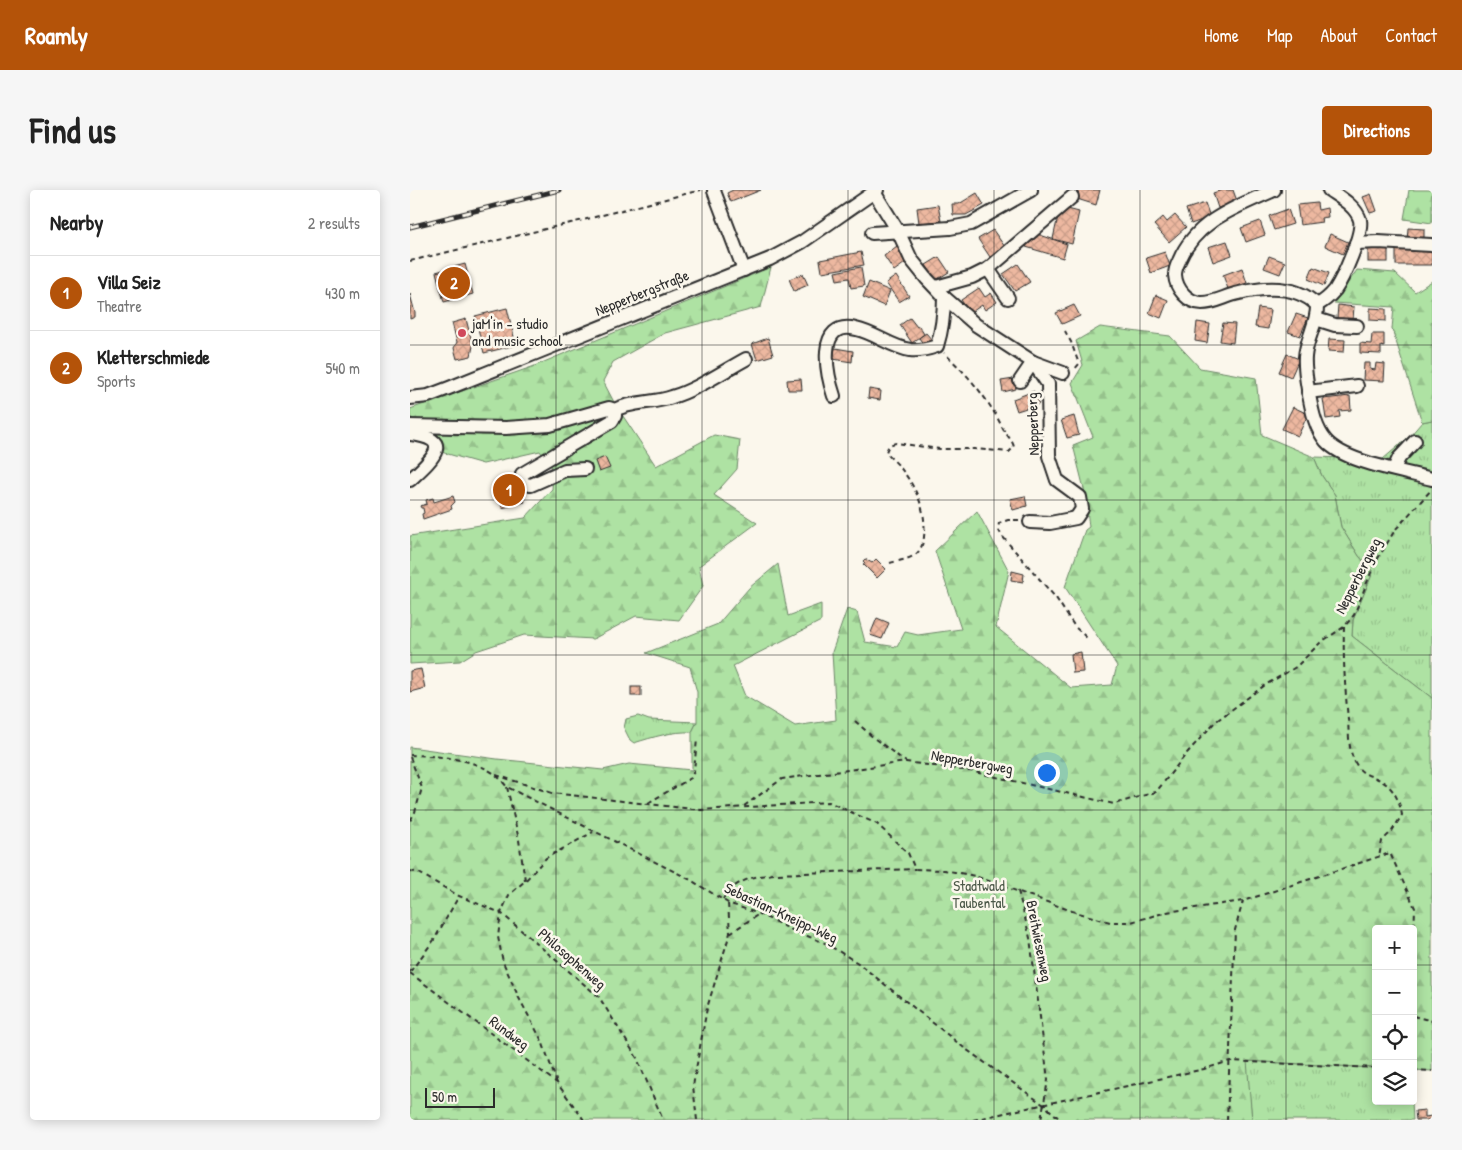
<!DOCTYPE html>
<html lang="en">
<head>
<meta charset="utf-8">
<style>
	:root { --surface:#fff; --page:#f6f6f6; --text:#222; --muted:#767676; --line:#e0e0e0; --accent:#b45309 }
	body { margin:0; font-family:"Patrick Hand",sans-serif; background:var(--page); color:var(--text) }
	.controls { position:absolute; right:15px; bottom:15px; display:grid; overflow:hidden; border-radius:5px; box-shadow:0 2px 12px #0003 }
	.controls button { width:45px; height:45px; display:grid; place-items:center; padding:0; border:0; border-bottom:1px solid var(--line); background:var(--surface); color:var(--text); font:25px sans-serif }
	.scale { position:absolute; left:15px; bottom:12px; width:70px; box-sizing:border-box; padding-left:5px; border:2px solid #2b2b2b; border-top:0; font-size:14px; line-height:18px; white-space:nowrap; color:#2b2b2b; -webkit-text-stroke:4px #fbf7ec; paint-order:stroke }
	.you { position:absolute; left:636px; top:582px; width:18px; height:18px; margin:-12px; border:4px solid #fff; border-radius:50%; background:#1a73e8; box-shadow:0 0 0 8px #1a73e833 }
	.badge { display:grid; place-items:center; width:32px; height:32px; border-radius:50%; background:var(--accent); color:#fff; font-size:16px; font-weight:700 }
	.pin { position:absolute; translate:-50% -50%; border:2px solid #fff; box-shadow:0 1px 5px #0006 }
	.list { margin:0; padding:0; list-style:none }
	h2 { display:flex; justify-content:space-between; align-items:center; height:65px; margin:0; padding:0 20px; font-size:21px }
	h2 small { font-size:16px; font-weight:400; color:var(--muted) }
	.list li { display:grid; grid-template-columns:32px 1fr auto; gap:15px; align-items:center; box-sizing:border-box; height:75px; padding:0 20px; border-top:1px solid var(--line) }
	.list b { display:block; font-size:19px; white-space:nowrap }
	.list p { margin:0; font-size:16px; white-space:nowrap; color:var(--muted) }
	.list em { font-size:16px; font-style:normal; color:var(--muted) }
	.icon { flex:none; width:28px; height:28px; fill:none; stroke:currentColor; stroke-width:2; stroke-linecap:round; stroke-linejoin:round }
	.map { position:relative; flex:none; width:1022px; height:930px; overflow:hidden; border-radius:5px }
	header { display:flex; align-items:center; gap:30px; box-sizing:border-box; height:70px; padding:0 25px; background:var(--accent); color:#fff }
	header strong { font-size:24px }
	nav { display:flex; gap:28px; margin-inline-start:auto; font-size:18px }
	.intro { display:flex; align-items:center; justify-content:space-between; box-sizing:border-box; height:120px; padding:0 30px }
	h1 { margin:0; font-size:35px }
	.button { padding:12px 22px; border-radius:5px; background:var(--accent); color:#fff; font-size:18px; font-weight:700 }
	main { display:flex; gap:30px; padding:0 30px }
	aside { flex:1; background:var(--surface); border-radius:5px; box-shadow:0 2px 12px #0003 }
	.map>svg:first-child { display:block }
	.grass { fill:url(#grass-tufts); stroke:#6c8667 }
	.forest { fill:url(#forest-firs); stroke:#6c8667 }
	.building { fill:url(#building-cross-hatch); stroke:#2b2b2b }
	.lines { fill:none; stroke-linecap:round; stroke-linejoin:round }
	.minor-casing { stroke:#2b2b2b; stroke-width:16 }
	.path { stroke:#2b2b2b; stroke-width:2; stroke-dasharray:5 4; stroke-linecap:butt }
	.minor { stroke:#fbf7ec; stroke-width:12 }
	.rail-casing { stroke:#2b2b2b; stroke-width:5 }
	.rail { stroke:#fbf7ec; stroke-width:3; stroke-dasharray:9; stroke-linecap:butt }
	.grid { fill:none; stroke:#2b2b2b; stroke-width:1; stroke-opacity:0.55 }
	.poi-dot { fill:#d1495b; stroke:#fbf7ec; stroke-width:2 }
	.labels { text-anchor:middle; stroke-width:5; stroke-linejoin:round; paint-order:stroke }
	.street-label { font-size:15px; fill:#2b2b2b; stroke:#fbf7ec }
	.poi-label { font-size:15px; fill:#2b2b2b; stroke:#fbf7ec; text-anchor:start }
	.park-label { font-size:15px; fill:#4c5949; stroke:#fbf7ec }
</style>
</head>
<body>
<header>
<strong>Roamly</strong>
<nav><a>Home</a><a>Map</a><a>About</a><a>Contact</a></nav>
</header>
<div class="intro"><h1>Find us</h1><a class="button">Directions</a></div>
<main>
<aside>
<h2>Nearby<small>2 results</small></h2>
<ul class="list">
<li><span class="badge">1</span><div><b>Villa Seiz</b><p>Theatre</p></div><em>430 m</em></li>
<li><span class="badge">2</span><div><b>Kletterschmiede</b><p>Sports</p></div><em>540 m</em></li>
</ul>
</aside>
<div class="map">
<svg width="1022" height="930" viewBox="0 0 1022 930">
	<defs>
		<pattern id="grass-tufts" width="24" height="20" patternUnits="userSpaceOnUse" patternTransform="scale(1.25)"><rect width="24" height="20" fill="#aee2a3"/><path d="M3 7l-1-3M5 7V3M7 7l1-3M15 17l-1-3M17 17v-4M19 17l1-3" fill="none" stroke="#96c28c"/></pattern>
		<pattern id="forest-firs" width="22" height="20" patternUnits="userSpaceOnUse" patternTransform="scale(1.25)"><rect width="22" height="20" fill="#aee2a3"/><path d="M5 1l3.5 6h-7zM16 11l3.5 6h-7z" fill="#96c28c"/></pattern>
		<pattern id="building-cross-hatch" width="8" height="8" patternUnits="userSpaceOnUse" patternTransform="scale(1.25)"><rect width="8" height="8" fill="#edb8a0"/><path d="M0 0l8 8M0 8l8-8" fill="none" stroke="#cb9e8a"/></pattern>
	</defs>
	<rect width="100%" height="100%" fill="#fbf7ec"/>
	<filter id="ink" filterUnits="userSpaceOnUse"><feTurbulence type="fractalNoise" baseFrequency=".02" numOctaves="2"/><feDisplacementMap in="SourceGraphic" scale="10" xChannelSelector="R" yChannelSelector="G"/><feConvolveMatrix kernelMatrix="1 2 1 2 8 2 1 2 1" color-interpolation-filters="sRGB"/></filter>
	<g filter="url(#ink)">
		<g class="grass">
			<polygon points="1022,230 1022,508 942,446 943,430 963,382 949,366 931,337 925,305 912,286 904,267 973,269 1000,246 1012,232"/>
			<path d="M228 526 239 530 287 532 282 542C263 541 243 547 224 553L220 550 214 538 216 529Z"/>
			<polygon points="836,871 966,878 966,911 1002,911 1003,930 842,930"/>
		</g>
		<g class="forest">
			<polygon points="999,0 1022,0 1022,33 994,29"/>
			<polygon points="361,77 351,117 255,143 203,172 193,191 205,214 246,276 304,245 330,250 327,279 304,305 347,333 289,376 293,396 269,430 226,426 183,449 114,445 66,461 50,471 0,474 0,346 115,328 142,299 143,279 130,261 73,274 31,262 0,226 0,219 122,177"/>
			<polygon points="947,80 985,83 1005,102 1022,91 1022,230 1012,232 982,139 984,117 924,113"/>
			<polygon points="690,137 760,146 790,178 846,188 852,245 904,267 912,286 925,305 931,337 949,366 963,382 943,430 942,446 1022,508 1022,881 1003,880 1003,739 966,739 966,878 837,871 842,930 0,930 0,557 87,569 193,580 219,574 282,580 282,542 287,532 287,502 280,477 236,463 308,434 339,398 368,374 378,426 411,414 411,431 323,476 335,506 385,536 426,530 422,462 437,419 447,422 455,452 487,457 495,442 508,445 551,439 525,361 567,321 599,381 586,437 661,498 702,495 707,476 655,397 675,340 679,337 675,303 663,255 683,247 662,193 673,175 666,151"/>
		</g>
		<g class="building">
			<polygon points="351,0 321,12 317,3 323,0"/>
			<polygon points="666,0 690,0 686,15 664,8"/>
			<polygon points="812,0 823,0 827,11 808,18 803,3"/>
			<polygon points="567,3 574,15 556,25 543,25 542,14 549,14"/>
			<polygon points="961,4 967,21 960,23 953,7"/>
			<polygon points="795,13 800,27 781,34 776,19"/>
			<polygon points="907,13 908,20 917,18 918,27 911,28 912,32 890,35 887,15"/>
			<polygon points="528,15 531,31 509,33 507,18"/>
			<polygon points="650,17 669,22 662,54 643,49"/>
			<polygon points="878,19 883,34 864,40 859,26"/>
			<polygon points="765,25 776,37 759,52 744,35 753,27 757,32"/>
			<polygon points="850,31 855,45 836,52 831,38"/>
			<polygon points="998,38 1014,39 1014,51 997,51"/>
			<polygon points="583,40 595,57 580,67 568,49"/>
			<polygon points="621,42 657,54 653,68 616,57"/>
			<polygon points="920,44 938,52 933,64 915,56"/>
			<polygon points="817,51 822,65 803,72 798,57"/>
			<polygon points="487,56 498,71 484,81 474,66"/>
			<rect x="958" y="59" width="20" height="13"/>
			<rect x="986" y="59" width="36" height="16"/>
			<polygon points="451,62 454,75 412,82 410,70"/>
			<polygon points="755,62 760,76 741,83 736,68"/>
			<polygon points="859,66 875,72 870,84 854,78"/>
			<polygon points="529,67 539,82 526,90 516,75"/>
			<polygon points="55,74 63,104 34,112 26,82"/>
			<polygon points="608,74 620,92 605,101 593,84"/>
			<polygon points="451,77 454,96 441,98 439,88 427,90 425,82"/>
			<polygon points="903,77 919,83 914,96 898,89"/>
			<polygon points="832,78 837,93 818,99 813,85"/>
			<polygon points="393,84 398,95 384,101 379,89"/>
			<polygon points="486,86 499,106 489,112 476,93"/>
			<polygon points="459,92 480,101 474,116 453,107"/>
			<polygon points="569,98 575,107 581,103 587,112 575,120 572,115 560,123 551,110"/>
			<polygon points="0,104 5,123 5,127 0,129"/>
			<polygon points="746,105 758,110 751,128 739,123"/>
			<polygon points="664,115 670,126 652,134 646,123"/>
			<polygon points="928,115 944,117 943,129 927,128"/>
			<polygon points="97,118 106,155 74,163 65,126"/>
			<polygon points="848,118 861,120 858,139 845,137"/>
			<polygon points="960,118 976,119 976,131 960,130"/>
			<polygon points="886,124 898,128 890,146 878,142"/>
			<polygon points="500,128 507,137 509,136 514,144 502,153 490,135"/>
			<polygon points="56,129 63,156 61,166 47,169 44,158 47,152 42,133"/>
			<polygon points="787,132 800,134 797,153 785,151"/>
			<polygon points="813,133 825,134 823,153 810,151"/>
			<polygon points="516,143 522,150 514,155 509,148"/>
			<polygon points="962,144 974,144 974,157 971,156 971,164 950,163 950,153 961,154"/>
			<polygon points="358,148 363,165 347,170 342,154"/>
			<polygon points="919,149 935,150 934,162 918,161"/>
			<polygon points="425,158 443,161 442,172 423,169"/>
			<polygon points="877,164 889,169 881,187 869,182"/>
			<polygon points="954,173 960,173 960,179 965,180 966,173 975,174 974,191 953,190"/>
			<polygon points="391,189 392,200 378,200 377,190"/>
			<polygon points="604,189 606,199 593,202 591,191"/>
			<polygon points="459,199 471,201 470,210 458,208"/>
			<polygon points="624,201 629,214 607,221 603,209"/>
			<polygon points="940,206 941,220 929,221 930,227 916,229 913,209"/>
			<polygon points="883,217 898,224 888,246 872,239"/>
			<polygon points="664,226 669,245 657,248 651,230"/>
			<polygon points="195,267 200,278 189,282 185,271"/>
			<polygon points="108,289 115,312 92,318 90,311 95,310 94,305 89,306 86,296"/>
			<polygon points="43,306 45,312 41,316 42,319 13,329 12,324 14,323 13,318 11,318 10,316 17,314 16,310 23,308 24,312"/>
			<polygon points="615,306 617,316 603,320 600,309"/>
			<polygon points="455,369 462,373 466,369 476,379 467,388 453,374 455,373 453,371"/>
			<polygon points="602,381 614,384 613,392 601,390"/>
			<polygon points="467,428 479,433 472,449 460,445"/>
			<polygon points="671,462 673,482 663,483 661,464"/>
			<polygon points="11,479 15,498 0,502 0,481"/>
			<rect x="221" y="497" width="10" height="9"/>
			<polygon points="1015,920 1015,927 1022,926 1022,930 1006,930 1005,921"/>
		</g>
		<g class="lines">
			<defs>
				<g id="minor">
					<path d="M864 0C827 17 786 30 769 71 767 75 765 81 765 85 766 99 778 113 792 113 804 113 814 107 825 104 852 97 886 94 907 115 908 133 896 149 895 167 894 179 897 193 899 205 902 220 905 238 916 251 936 273 993 281 1022 289"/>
					<polyline points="304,1 334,80"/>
					<polyline points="462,43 540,38 561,34 621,0"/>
					<polyline points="946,53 968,52 1021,55"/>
					<polyline points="578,79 598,108"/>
					<polyline points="526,97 562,87 578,79 662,7"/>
					<polyline points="534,107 566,135 623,172 610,191"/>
					<path d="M907 115C915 111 920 106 925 100 933 88 953 44 950 30 946 16 929 7 919 0"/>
					<polyline points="906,129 925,135 947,136"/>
					<polyline points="623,172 653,183"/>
					<polyline points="898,202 947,196"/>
					<path d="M424 206C417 185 405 129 446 139 465 143 481 157 500 160 510 161 518 159 527 156 532 140 534 123 534 107L517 89 501 69 488 41 464 2"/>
					<polyline points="0,208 18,206 39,198 360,69 392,52 467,0"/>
					<path d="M0 236 96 238 140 235 199 218 205 220C219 212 245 213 262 207 288 199 312 182 336 169"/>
					<path d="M0 244C48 249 19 272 0 290"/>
					<polyline points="175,279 155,280 121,295 115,294 112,290 112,284 117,281 202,231 205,226 205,220"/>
					<polyline points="984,279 989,268 1005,251"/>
					<polyline points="620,332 640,333 666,328 672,319 670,307 647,290 639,266 638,194 623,172"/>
				</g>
			</defs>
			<use href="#minor" class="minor-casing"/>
			<g class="path">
				<polyline points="0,71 165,32 291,0"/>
				<polyline points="655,141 661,152 669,174 664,180"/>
				<polyline points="609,330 598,330 589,333 588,339 592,346 646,408 665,437 677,448"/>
				<path d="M480 373C487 371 496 370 503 366 510 363 513 354 514 347 517 320 506 297 489 276 485 271 480 268 476 262 478 256 480 254 486 253L530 259H564L599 262 604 257C602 249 595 244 592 237 578 208 557 184 534 163"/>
				<path d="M934 437C933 468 935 498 938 529 939 544 938 561 946 574 951 584 959 585 968 589 983 596 989 609 992 625L982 641 972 651 969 667"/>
				<polyline points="445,531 465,549 496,572"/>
				<path d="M0 565C27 566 64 568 86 585 90 589 94 593 97 597L279 689 318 713 349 724 382 740 415 753 448 773 553 857 634 915 651 930"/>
				<polyline points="0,567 12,598 5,622 0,631"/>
				<polyline points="86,585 142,603 291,620 419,612 467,634 498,663 505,679 534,680 565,686 662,721 700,732 721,732 757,722 833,711 980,663 1005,718 1003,774"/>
				<polyline points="97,597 109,650 115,690"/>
				<polyline points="238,613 281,588 284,581 287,549"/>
				<polyline points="334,616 372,589 496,572 560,581 704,614 746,602 777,563 805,532 855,495 886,477 911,452 934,437 944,425 964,375 985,340 1022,299"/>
				<polyline points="0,681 9,683 49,706 91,723 189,807 227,868 253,930"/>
				<polyline points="608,701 620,748 638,890 631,930"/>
				<path d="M313 709C325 690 344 686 365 684L505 679"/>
				<polyline points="320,743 349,724"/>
				<polyline points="0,782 24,750 49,706"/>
				<polyline points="0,783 147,893 174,930"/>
				<polyline points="1003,826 1022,831"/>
				<polyline points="1003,850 1005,859 1003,868"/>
				<polyline points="1003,880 1022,881"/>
				<polyline points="147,893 132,851 109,808 93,772 88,747 91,723 99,705 115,691 136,668 183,642"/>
				<polyline points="287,930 283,896 297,818 320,743 318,713"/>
				<polyline points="563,930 794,879 820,871 966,878"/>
				<polyline points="817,930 825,740 833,711"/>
			</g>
			<use href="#minor" class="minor"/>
			<defs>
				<polyline id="rail" points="0,37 149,0"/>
			</defs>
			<use href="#rail" class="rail-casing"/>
			<use href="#rail" class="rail"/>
		</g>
	</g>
	<path class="grid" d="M146 0V930M292 0V930M438 0V930M584 0V930M730 0V930M876 0V930M0 155H1022M0 310H1022M0 465H1022M0 620H1022M0 775H966M1003 775H1022"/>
	<circle class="poi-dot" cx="52" cy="143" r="5"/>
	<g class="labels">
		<g class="street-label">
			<text transform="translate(232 103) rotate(-22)" y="5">Nepperbergstraße</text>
			<text transform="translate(623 234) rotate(-92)" y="5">Nepperberg</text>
			<text transform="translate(948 386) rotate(-63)" y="5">Nepperbergweg</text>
			<text transform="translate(562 572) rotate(10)" y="5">Nepperbergweg</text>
			<text transform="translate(371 723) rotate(25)" y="5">Sebastian-Kneipp-Weg</text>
			<text transform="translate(629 751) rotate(79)" y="5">Breitwiesenweg</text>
			<text transform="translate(162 769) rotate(41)" y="5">Philosophenweg</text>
			<text transform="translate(99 843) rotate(37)" y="5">Rundweg</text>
		</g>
		<g class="poi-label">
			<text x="62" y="139">jaM'in - studio<tspan x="62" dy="17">and music school</tspan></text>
		</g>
		<g class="park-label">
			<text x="569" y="701">Stadtwald<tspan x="569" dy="17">Taubental</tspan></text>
		</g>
	</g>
</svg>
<div class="controls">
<button>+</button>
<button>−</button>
<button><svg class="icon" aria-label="locate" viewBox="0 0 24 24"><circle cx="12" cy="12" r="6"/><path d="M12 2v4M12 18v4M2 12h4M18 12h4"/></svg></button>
<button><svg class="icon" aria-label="layers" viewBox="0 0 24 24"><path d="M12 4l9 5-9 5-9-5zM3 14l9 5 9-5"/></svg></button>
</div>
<div class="scale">50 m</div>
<div class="you"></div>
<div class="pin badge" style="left:99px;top:300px">1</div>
<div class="pin badge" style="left:44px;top:93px">2</div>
</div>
</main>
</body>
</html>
